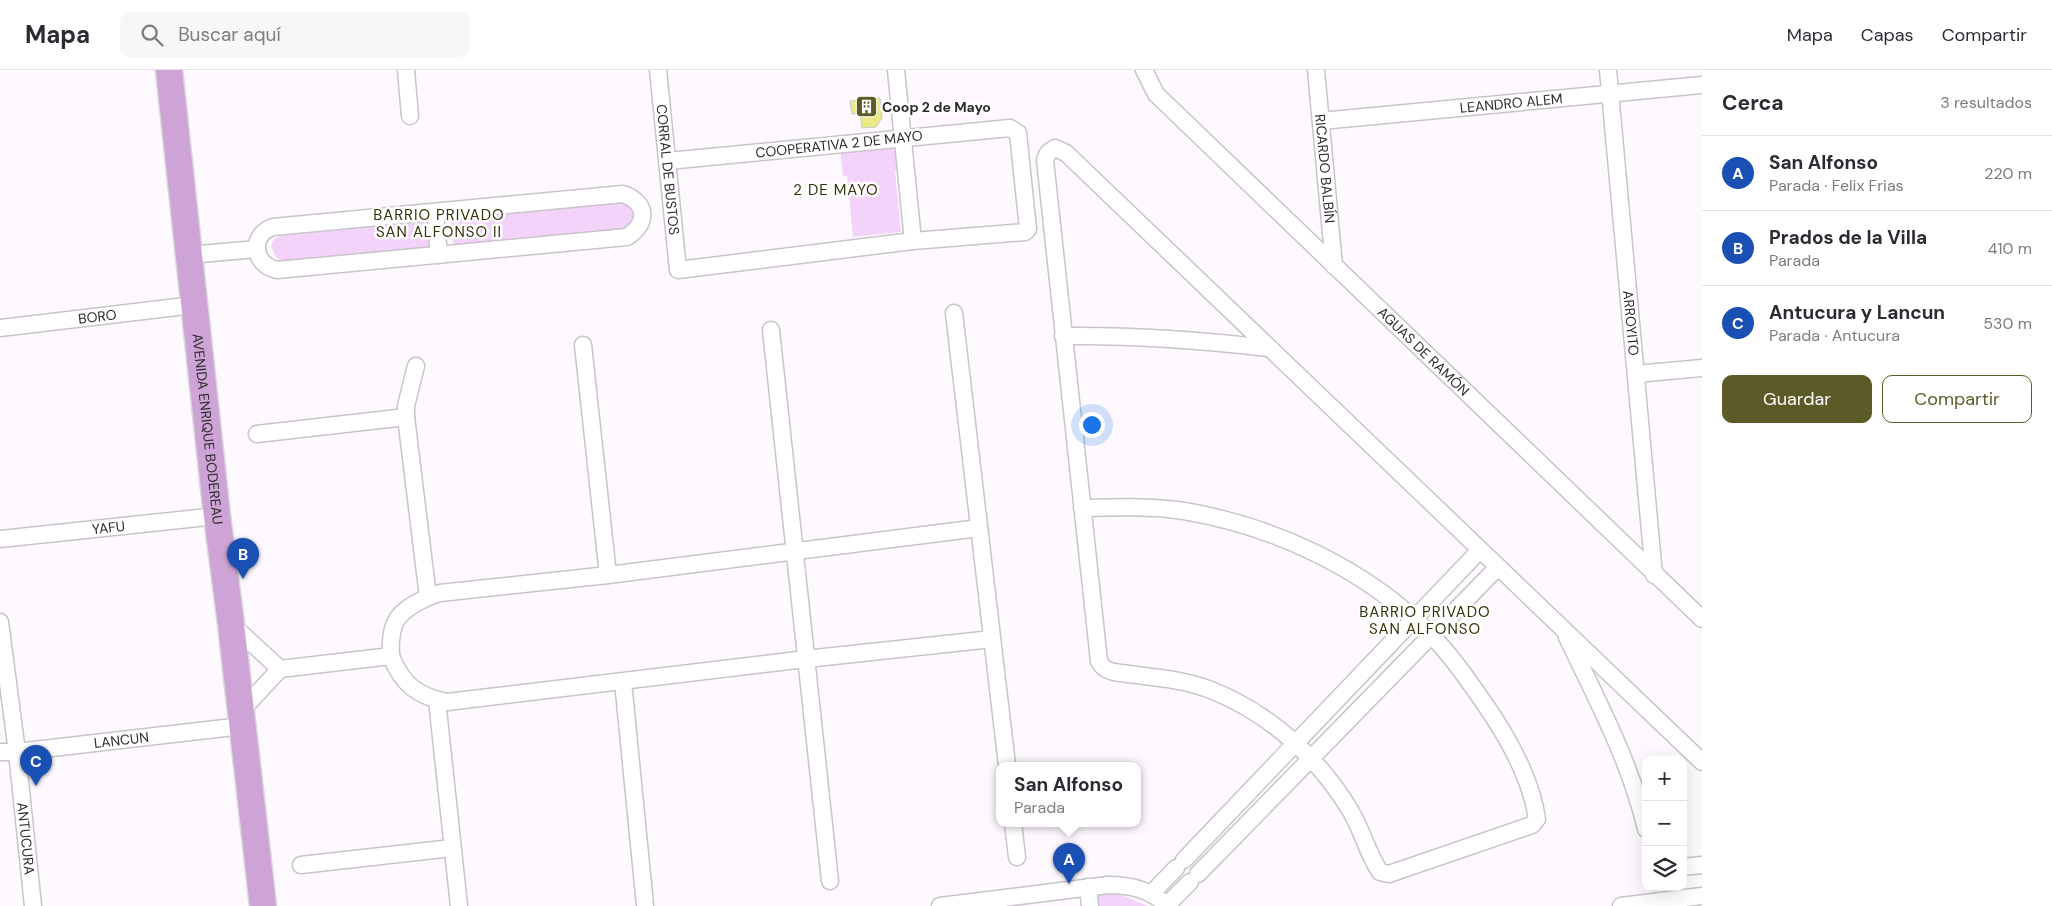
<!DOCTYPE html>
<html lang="es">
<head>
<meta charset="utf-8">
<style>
	:root { --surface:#fff; --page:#f7f7f7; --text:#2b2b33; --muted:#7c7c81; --line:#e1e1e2; --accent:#5c5b28 }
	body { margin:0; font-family:"DM Sans",sans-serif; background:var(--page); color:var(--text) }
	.controls { position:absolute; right:15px; bottom:15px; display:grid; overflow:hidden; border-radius:10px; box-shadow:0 5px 20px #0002 }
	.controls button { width:45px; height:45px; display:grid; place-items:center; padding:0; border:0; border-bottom:1px solid var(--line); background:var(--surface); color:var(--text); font:25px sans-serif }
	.you { position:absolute; left:1091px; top:354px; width:18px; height:18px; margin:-12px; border:4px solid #fff; border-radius:50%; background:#1a73e8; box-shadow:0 0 0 8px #1a73e833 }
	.badge { display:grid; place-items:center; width:32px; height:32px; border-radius:50%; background:var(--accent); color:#fff; font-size:16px; font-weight:700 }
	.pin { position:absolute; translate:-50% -41px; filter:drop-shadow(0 1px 2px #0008) }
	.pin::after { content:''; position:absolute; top:26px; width:18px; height:15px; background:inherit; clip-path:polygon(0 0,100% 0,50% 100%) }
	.popup { position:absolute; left:996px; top:692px; width:145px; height:65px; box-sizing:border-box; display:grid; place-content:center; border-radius:10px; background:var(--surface); filter:drop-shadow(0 1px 4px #0005); font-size:16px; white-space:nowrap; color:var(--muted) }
	.popup b { font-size:19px; color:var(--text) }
	.popup::after { content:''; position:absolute; left:50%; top:100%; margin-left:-10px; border:10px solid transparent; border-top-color:var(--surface) }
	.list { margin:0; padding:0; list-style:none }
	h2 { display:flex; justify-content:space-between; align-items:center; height:65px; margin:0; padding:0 20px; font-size:21px }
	h2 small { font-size:16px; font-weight:400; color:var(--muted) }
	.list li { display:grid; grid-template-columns:32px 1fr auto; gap:15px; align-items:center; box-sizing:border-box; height:75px; padding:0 20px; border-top:1px solid var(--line) }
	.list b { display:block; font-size:19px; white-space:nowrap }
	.list p { margin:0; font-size:16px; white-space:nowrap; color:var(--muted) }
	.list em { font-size:16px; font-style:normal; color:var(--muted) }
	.actions { display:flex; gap:10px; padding:15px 20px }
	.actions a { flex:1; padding:11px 0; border:1px solid var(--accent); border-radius:10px; text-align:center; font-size:18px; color:var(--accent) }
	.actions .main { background:var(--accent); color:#fff }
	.icon { flex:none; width:28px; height:28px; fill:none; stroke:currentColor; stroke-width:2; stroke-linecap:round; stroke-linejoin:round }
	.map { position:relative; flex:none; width:1702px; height:836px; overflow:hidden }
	header { display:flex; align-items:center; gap:30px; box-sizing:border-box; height:70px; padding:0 25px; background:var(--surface); border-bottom:1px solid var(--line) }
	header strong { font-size:24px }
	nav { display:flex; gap:28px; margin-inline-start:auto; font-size:18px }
	.search { width:350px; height:45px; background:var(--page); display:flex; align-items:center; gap:12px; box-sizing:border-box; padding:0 18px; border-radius:10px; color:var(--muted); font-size:19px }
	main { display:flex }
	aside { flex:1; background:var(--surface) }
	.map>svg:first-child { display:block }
	.green { fill:#f4d3fb }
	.building { fill:#eaea86; stroke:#cbcbc5 }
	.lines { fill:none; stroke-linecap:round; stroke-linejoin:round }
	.minor-casing { stroke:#c8c4c9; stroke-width:19 }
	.primary-casing { stroke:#d9d9d9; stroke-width:29 }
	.minor { stroke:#fff; stroke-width:16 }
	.primary { stroke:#cda4d5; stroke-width:26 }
	.labels { text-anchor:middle; stroke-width:5; stroke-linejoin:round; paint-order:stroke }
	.street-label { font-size:14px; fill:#2c2a2c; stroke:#fff }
	.poi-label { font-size:14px; font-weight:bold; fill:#2c2a2c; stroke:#fff; text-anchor:start }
	.neighbourhood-label { font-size:15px; letter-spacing:1px; fill:#343309; stroke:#fff }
</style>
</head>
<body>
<header>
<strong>Mapa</strong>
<div class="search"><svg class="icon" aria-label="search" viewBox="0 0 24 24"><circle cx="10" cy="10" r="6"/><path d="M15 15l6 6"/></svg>Buscar aquí</div>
<nav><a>Mapa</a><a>Capas</a><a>Compartir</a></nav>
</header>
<main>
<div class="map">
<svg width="1702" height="836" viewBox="0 0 1702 836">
	<rect width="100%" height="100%" fill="#fef9ff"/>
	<g class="green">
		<polygon points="890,77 897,82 900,100 895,101 901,162 853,167 847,106 843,106 840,81"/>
		<path d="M616 132C633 135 637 144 632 159L454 180 451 147Z"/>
		<polygon points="430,152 432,181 282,192 276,187 271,176 274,169 281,165"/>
		<polygon points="1096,823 1119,824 1148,836 1098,836"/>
	</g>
	<polygon class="building" points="880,28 882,48 876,57 862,58 860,43 852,44 850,31"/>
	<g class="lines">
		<defs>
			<g id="minor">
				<polyline points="406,0 410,46"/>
				<path id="s1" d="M658 0 678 200 913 171 1025 162 1028 159 1018 63 1010 58 668 91"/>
				<polyline points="896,0 913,171"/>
				<path id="s2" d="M1144 0 1156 24 1702 549"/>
				<path id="s3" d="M1316 0 1334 196"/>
				<path id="s4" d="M1608 0 1654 505"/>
				<path id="s5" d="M1321 51 1702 15"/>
				<path d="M623 124C648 133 648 153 627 167L277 200C253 195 249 165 273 157Z"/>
				<polyline points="435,142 439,185"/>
				<polyline points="189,185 257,179"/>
				<polyline points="954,243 1007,695"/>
				<path id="s6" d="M0 258 194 235"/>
				<polyline points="771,260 830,811"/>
				<path d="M1063 266C1132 265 1200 270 1269 278"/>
				<polyline points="583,275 608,505"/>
				<polyline points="1636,304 1702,298"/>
				<polyline points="257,364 406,347"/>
				<path d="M1082 438C1116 437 1151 436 1184 441 1274 456 1366 499 1430 564 1450 584 1466 607 1482 630 1506 664 1531 707 1537 749L1532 755 1389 804 1380 802C1367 783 1362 759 1350 740 1318 687 1269 643 1211 620 1181 608 1146 607 1114 602 1106 600 1103 598 1099 591L1045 90 1048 83 1055 78 1066 83 1702 692"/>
				<path id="s7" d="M0 469 217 446"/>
				<polyline points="428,527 440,523 608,505 979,458"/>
				<path id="s8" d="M0 552 17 682 33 836"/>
				<polyline points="231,554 280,599"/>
				<path d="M1567 567C1597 630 1630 691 1646 759"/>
				<path d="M391 586C402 614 417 626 447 632L806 589 992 569"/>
				<polyline points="623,612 645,835"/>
				<polyline points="437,630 459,836"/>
				<path d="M241 641 280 599 391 586C389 551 397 542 428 527L406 347V336L416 296"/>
				<path id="s9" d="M0 682H17L242 656"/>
				<polyline points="1013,753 1017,787"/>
				<polyline points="1184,790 1480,480"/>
				<polyline points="301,795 452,778"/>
				<polyline points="1683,797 1702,795"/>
				<polyline points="1198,804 1498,497"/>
				<polyline points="1088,817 1090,836"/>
				<polyline points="1151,824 1176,798"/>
				<polyline points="1167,835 1190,812"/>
				<path d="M940 836 1108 815C1130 815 1151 819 1167 836"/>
				<polyline points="1621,836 1702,826"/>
			</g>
			<g id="primary">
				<path id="s10" d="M169 0 217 446 231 554 263 836"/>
			</g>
		</defs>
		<use href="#minor" class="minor-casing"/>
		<use href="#primary" class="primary-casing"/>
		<use href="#minor" class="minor"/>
		<use href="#primary" class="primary"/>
	</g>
	<defs>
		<symbol id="building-square" viewBox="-11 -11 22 22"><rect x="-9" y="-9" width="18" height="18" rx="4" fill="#5c5b28" stroke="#fff"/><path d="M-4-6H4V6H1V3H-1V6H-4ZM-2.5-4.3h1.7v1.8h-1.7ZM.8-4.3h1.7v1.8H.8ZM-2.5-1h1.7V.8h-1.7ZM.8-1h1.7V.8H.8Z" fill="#fff"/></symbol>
	</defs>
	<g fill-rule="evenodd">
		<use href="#building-square" x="854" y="24" width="25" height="25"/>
	</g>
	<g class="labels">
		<g class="street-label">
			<text dy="5" stroke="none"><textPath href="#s5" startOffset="191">LEANDRO ALEM</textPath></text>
			<text transform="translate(839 74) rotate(-6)" y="5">COOPERATIVA 2 DE MAYO</text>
			<text dy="5" stroke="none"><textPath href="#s3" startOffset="99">RICARDO BALBÍN</textPath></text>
			<text dy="5" stroke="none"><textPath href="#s1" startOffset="100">CORRAL DE BUSTOS</textPath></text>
			<text dy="5" stroke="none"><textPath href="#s6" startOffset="98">BORO</textPath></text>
			<text dy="5" stroke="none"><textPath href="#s4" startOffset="254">ARROYITO</textPath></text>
			<text dy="5" stroke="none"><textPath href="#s2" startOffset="398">AGUAS DE RAMÓN</textPath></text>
			<text dy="5" stroke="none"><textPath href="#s10" startOffset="361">AVENIDA ENRIQUE BODEREAU</textPath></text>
			<text dy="5" stroke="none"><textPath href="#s7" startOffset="109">YAFU</textPath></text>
			<text dy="5" stroke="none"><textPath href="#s9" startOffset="122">LANCUN</textPath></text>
			<text dy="5" stroke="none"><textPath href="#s8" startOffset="218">ANTUCURA</textPath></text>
		</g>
		<g class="poi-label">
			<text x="882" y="42">Coop 2 de Mayo</text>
		</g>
		<g class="neighbourhood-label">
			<text x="836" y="125">2 DE MAYO</text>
			<text x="439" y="150">BARRIO PRIVADO<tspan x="439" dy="17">SAN ALFONSO II</tspan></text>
			<text x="1425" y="547">BARRIO PRIVADO<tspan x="1425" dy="17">SAN ALFONSO</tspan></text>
		</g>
	</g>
</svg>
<div class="controls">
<button>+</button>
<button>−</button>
<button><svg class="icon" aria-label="layers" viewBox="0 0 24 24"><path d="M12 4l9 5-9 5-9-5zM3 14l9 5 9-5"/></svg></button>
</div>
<div class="you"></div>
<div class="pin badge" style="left:1069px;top:814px;background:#1a4fb4">A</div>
<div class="popup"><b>San Alfonso</b>Parada</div>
<div class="pin badge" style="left:243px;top:509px;background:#1a4fb4">B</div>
<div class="pin badge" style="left:36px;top:716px;background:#1a4fb4">C</div>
</div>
<aside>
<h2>Cerca<small>3 resultados</small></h2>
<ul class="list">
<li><span class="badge" style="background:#1a4fb4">A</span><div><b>San Alfonso</b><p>Parada · Felix Frias</p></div><em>220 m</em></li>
<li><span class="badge" style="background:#1a4fb4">B</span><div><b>Prados de la Villa</b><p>Parada</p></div><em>410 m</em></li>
<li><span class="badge" style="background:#1a4fb4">C</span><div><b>Antucura y Lancun</b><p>Parada · Antucura</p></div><em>530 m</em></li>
</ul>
<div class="actions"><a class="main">Guardar</a><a>Compartir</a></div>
</aside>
</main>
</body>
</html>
